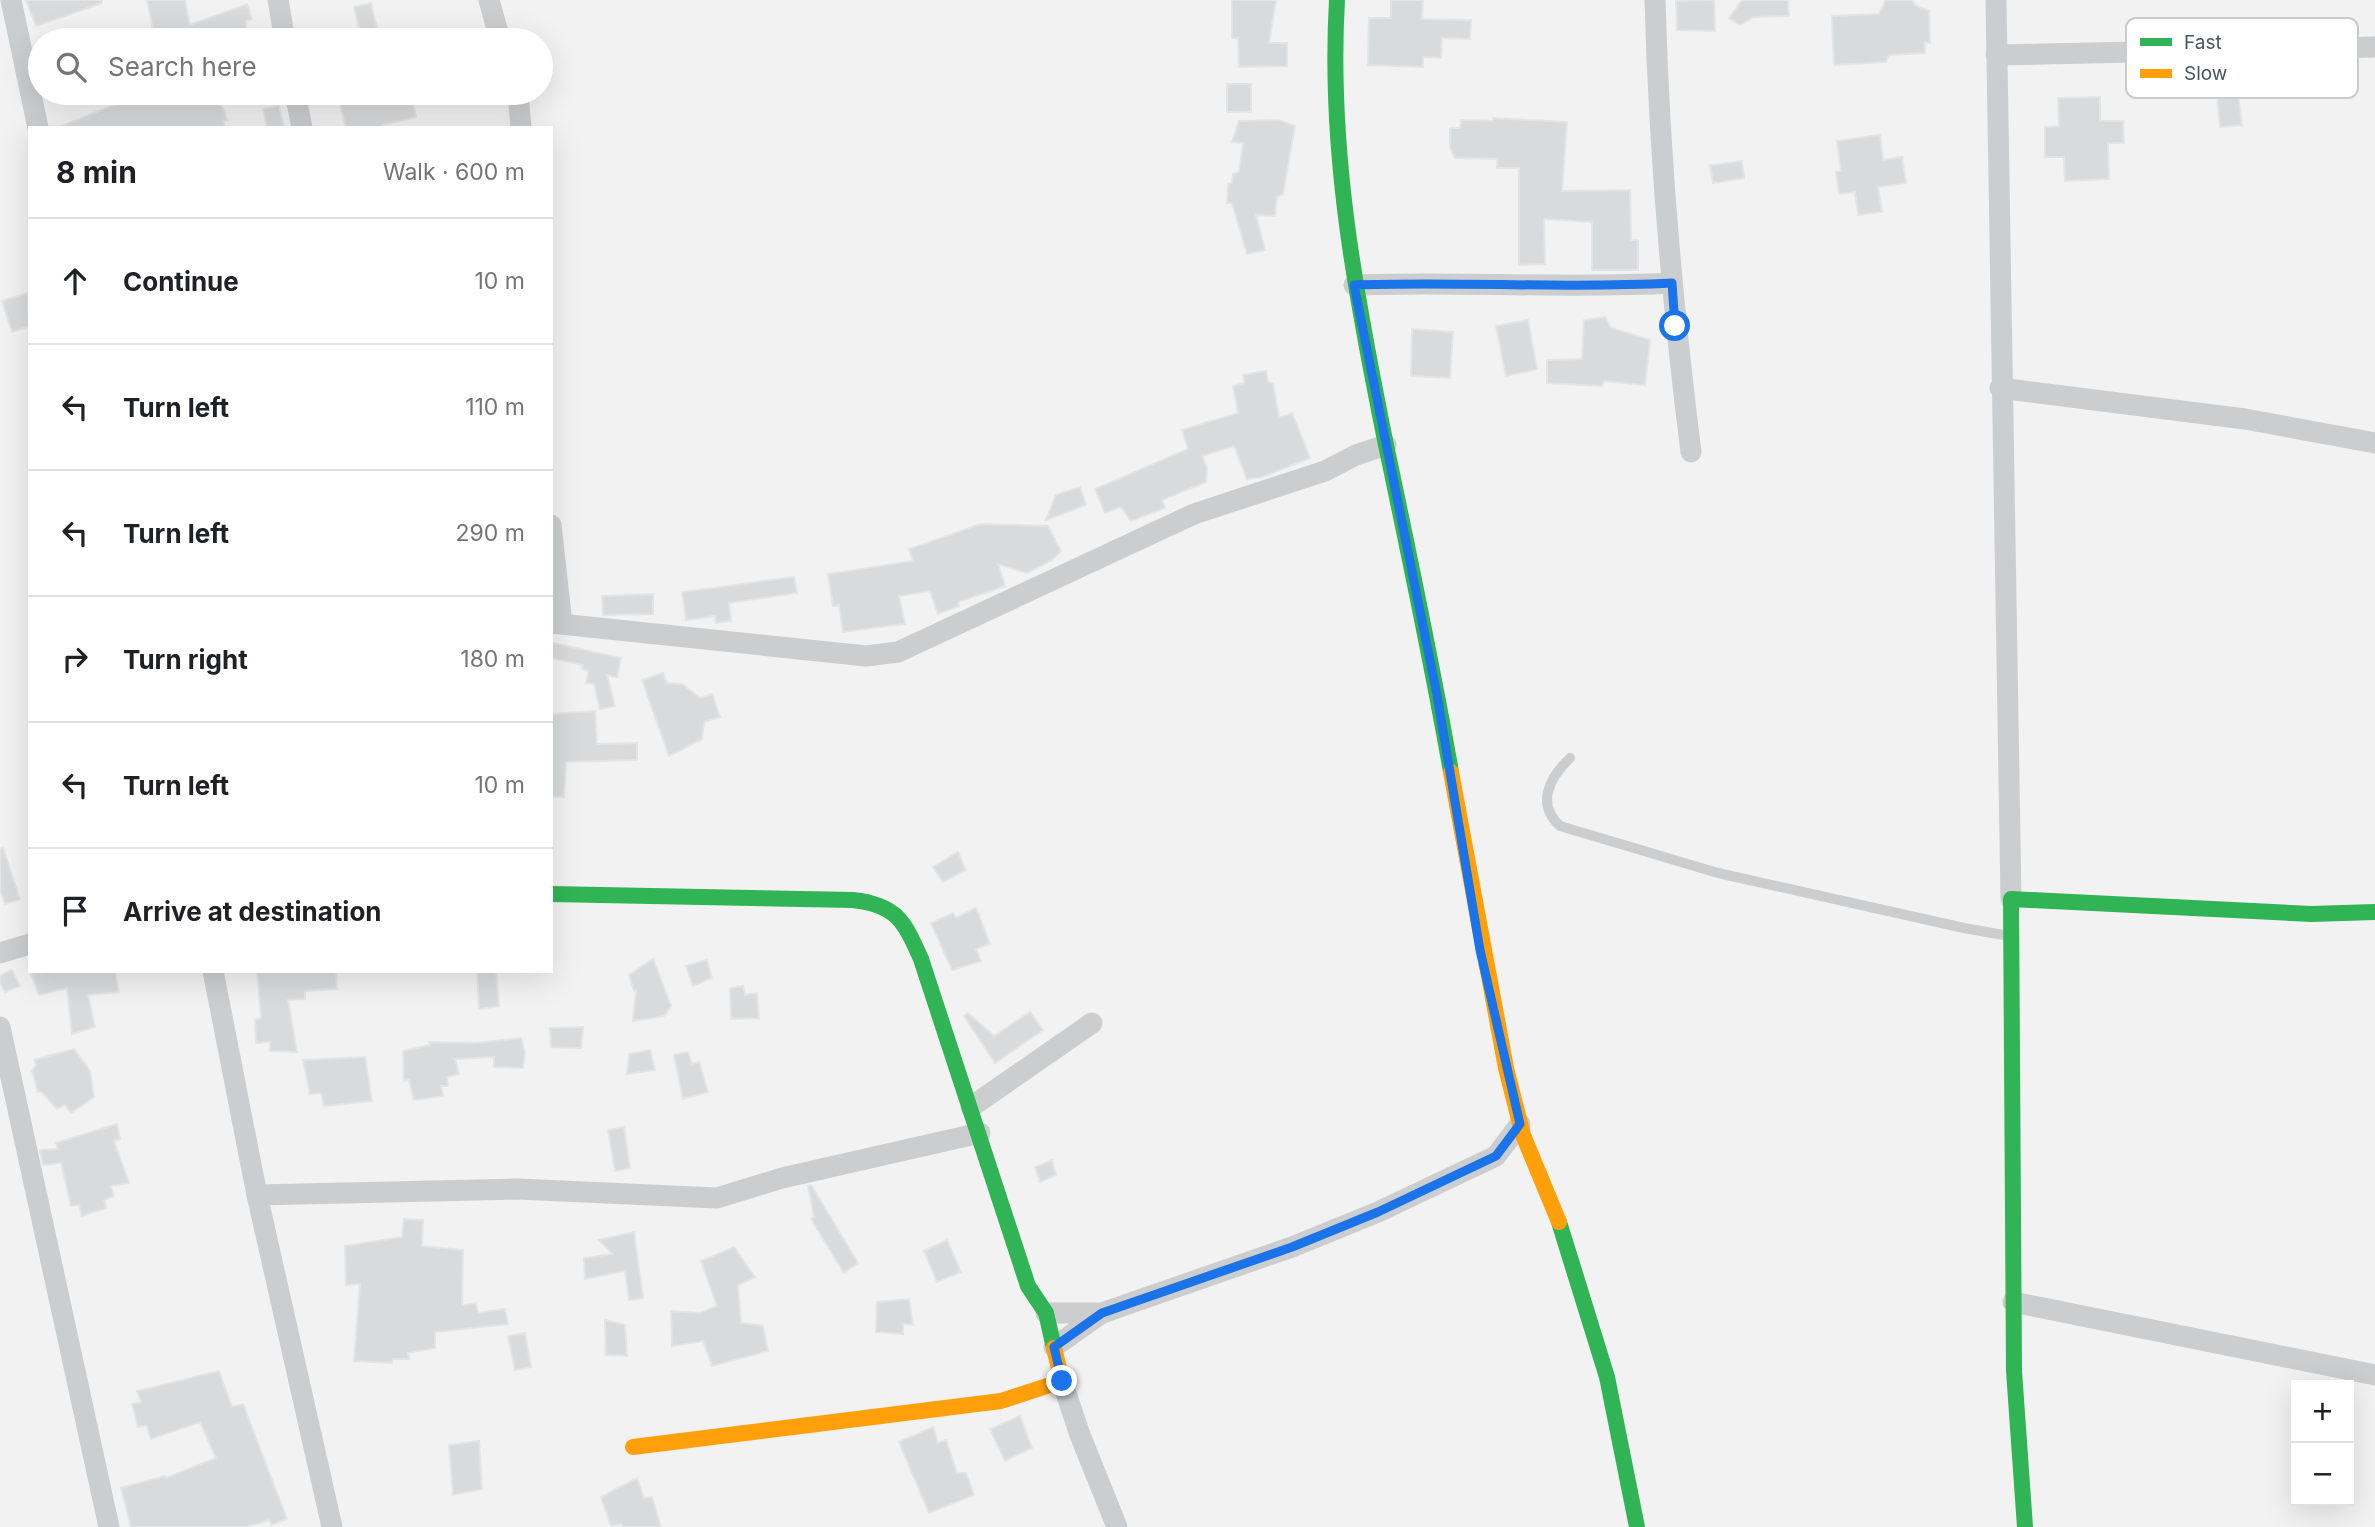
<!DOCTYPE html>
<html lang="en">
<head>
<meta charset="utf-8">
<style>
	:root { --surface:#fff; --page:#f6f6f6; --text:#202124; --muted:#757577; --line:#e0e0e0 }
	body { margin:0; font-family:Inter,sans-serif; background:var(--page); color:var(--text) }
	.controls { position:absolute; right:21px; bottom:21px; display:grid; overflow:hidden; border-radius:0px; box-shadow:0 7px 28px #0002 }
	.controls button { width:63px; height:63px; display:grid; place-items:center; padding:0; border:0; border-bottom:2px solid var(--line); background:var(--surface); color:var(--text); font:35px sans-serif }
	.stop { position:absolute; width:21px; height:21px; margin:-16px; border:5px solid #1a73e8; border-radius:50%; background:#fff }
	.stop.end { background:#1a73e8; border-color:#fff; box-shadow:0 2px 7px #0008 }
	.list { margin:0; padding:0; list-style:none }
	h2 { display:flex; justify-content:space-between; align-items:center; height:91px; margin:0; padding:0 28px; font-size:30px }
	h2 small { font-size:23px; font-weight:400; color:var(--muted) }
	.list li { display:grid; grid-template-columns:46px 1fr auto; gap:21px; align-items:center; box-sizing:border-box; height:126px; padding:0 28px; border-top:2px solid var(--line) }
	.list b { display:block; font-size:26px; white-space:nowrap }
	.list em { font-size:23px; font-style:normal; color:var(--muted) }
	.icon { flex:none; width:38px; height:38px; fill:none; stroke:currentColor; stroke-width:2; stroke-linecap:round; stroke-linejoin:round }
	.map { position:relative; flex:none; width:2375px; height:1527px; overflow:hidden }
	.search { position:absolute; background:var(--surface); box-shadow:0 7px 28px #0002; left:28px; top:28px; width:525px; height:77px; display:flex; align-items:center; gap:18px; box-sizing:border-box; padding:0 24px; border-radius:38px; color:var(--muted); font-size:26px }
	.panel { position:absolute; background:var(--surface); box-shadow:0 7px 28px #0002; left:28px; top:126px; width:525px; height:847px; border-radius:0px }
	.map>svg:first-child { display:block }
	.building { fill:#d9dadb; stroke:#e3e4e5; stroke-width:2 }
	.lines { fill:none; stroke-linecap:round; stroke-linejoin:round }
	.lane { stroke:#cbcdcf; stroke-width:10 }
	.street { stroke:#cbcdcf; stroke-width:21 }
	.fast { stroke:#30b455; stroke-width:16 }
	.slow { stroke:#ff9f0a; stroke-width:16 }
	.route { stroke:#1a73e8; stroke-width:9 }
	.key { fill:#fff; stroke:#c8cccf; stroke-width:2 }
	.key-label { font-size:19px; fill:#48555e }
</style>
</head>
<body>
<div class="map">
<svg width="2375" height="1527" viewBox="0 0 2375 1527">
	<rect width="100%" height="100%" fill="#f2f2f2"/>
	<g class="building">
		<polygon points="26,0 102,0 102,3 36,26"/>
		<polygon points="147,0 185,0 190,25 247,4 252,19 246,21 246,33 242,34 244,40 155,40"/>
		<polygon points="1232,0 1276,0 1269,43 1287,43 1287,66 1239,67 1238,38 1232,38"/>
		<polygon points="1391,0 1423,0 1422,19 1471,20 1470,39 1442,38 1441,58 1423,57 1423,67 1368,65 1369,18 1391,18"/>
		<polygon points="1714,0 1715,31 1677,30 1676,1"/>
		<polygon points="1742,0 1788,0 1789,16 1753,17 1740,25 1729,18"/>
		<polygon points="1886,0 1912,0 1915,5 1929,11 1930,43 1925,42 1925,53 1889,55 1886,62 1834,65 1832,16 1879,14"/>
		<polygon points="371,3 380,40 362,40 354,7"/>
		<rect x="1227" y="84" width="24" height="28"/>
		<polygon points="143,93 217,93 227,120 223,121 225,128 57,128"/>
		<polygon points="366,93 411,93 416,117 382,125 383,128 346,128 339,100"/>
		<polygon points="2238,93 2242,125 2220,127 2217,96"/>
		<polygon points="2100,97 2100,121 2123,121 2124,143 2108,143 2109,179 2065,181 2064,157 2045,157 2045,127 2059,126 2058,98"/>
		<polygon points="279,106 284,128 267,128 263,109"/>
		<polygon points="1493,118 1567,122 1562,191 1630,190 1631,240 1638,240 1638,270 1592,270 1592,222 1544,219 1545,264 1519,265 1519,168 1497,168 1497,159 1455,158 1450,148 1450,128 1460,128 1461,120 1493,121"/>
		<polygon points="1278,120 1295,126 1283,194 1277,197 1275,216 1256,215 1265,250 1247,254 1232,203 1227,203 1228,184 1232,183 1233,174 1239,172 1243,143 1232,142 1239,121"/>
		<polygon points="1880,135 1883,160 1902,157 1906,183 1878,187 1882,212 1858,215 1855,192 1839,194 1836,172 1841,171 1837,141"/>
		<polygon points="1742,161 1744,178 1713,183 1710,165"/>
		<polygon points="27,293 30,326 12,332 2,301"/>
		<polygon points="1605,317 1611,328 1650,340 1645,385 1604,381 1602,386 1547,383 1547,360 1582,359 1584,320"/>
		<polygon points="1528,320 1537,369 1506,376 1496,326"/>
		<polygon points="1412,329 1453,332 1450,378 1411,376"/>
		<polygon points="1266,371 1268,382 1273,383 1279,418 1292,413 1310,458 1262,477 1247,479 1234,446 1202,456 1207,468 1206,482 1162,500 1165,508 1131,521 1121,507 1105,513 1095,489 1188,449 1182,430 1238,413 1233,386 1244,383 1243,375"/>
		<polygon points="1080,487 1086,505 1046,520 1056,495"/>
		<polygon points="981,524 1048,526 1061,551 1052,560 1027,573 998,564 1005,586 958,602 959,606 938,614 930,591 899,596 905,624 843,632 839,605 833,606 828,574 913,561 909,549"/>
		<polygon points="794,577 797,593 729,603 731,621 716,623 715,616 686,620 682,592"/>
		<polygon points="653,594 653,614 603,615 602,596"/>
		<polygon points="553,643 621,658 617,677 607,675 615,706 600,709 594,684 586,683 589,671 582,669 583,665 551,658"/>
		<polygon points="663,673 667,683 682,684 700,698 712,694 720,717 704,722 702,739 669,756 642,680"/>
		<polygon points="595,711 597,744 637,743 637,760 566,762 564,797 551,797 551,714"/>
		<polygon points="3,848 20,899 5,904 0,890 0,849"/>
		<polygon points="958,852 966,870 943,882 933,867"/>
		<polygon points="976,908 990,944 976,949 981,961 952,970 931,923 953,913 956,918"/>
		<polygon points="653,959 671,1006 664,1016 633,1021 636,990 634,991 629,975"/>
		<polygon points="707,960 712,978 693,986 686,966"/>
		<polygon points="12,970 20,986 5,992 0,983 0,975"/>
		<polygon points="30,971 115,971 119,992 88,995 95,1027 72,1034 67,988 39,995"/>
		<polygon points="257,971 336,971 337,989 305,991 305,999 288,1000 297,1052 270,1051 270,1042 256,1043 255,1020 261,1018"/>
		<polygon points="477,971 496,971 499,1006 479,1009"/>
		<polygon points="743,986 745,995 757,993 759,1018 731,1019 730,988"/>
		<polygon points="1030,1012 1043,1030 995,1063 964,1016 968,1013 994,1036"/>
		<polygon points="583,1027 581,1048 551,1047 550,1028"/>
		<polygon points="521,1038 525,1052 523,1068 494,1067 494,1057 455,1059 459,1074 447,1077 448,1086 441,1086 443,1096 414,1100 409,1080 404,1081 403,1051 430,1045 429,1042 476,1043"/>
		<polygon points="74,1049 90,1071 94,1097 71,1113 65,1105 57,1109 42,1092 38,1092 32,1071 36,1065 34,1060"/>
		<polygon points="650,1050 655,1070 627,1074 629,1054"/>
		<polygon points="688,1052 692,1064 699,1062 708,1092 683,1099 674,1055"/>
		<polygon points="365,1057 372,1101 324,1106 321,1093 310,1094 303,1060"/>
		<polygon points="117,1124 120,1139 114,1141 129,1183 111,1186 114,1196 104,1200 106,1208 82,1216 79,1205 71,1206 61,1163 43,1165 40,1150 58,1149 56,1143"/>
		<polygon points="624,1127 630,1168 615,1171 608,1130"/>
		<polygon points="1052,1160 1056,1175 1040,1182 1035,1167"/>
		<polygon points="811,1185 858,1263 844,1273 811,1219 814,1217 808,1186"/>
		<polygon points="404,1219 423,1220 422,1246 463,1250 462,1305 476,1303 478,1313 505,1309 508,1324 435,1332 435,1348 408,1353 409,1359 393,1359 392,1363 354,1361 360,1284 346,1285 345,1246 402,1237"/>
		<polygon points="634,1232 643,1298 629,1300 625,1271 585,1279 584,1258 613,1254 599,1240"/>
		<polygon points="947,1240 961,1272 937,1282 924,1251"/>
		<polygon points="734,1247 755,1277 738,1285 741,1323 763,1326 768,1351 712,1366 703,1341 672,1346 671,1311 700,1313 717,1306 701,1261"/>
		<polygon points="909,1299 913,1325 903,1324 903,1334 876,1332 877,1302"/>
		<polygon points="605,1320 625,1325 627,1356 606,1355"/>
		<polygon points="525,1333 531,1367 515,1370 508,1336"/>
		<polygon points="219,1371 232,1407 243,1404 287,1519 271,1525 269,1520 247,1527 131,1527 121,1488 165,1476 166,1478 216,1458 200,1422 151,1439 146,1425 138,1427 132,1404 141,1402 137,1391"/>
		<polygon points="1020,1416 1032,1448 1005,1461 990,1429"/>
		<polygon points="933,1427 938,1443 946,1440 957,1473 966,1473 974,1495 929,1513 899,1442"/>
		<polygon points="479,1441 482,1489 453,1495 449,1445"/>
		<polygon points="637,1478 644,1498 652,1497 661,1527 623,1527 621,1524 611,1526 601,1497"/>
	</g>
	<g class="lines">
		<path class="lane" d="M1570 758C1549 778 1536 804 1560 826L1718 873 1964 928 2009 936"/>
		<g class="street">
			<polyline points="11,0 38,128"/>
			<polyline points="278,0 285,40"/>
			<polyline points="489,0 500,40"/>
			<path d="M1655 0C1659 151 1672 302 1691 452"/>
			<polyline points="1996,0 2011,899"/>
			<polyline points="1996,55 2375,47"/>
			<polyline points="295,93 302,128"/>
			<polyline points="518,93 521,128"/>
			<path d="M1354 285C1460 281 1566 289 1672 283"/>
			<polyline points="2000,388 2245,419 2375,443"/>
			<polyline points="551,525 562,624"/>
			<polyline points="551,623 866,656 898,652 1194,514 1325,471 1356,455 1386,445"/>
			<polyline points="0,953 30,944"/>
			<polyline points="213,971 257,1195 332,1527"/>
			<polyline points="0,1027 109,1527"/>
			<polyline points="971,1107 1092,1023"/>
			<polyline points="257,1195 518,1189 717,1198 782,1178 980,1133"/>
			<polyline points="2013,1302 2375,1375"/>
			<polyline points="1046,1313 1102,1313 1292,1247 1378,1212 1496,1156 1520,1124"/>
			<polyline points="1054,1347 1102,1313"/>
			<polyline points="1062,1381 1080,1435 1117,1527"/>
		</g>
		<g class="fast">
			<path d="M1337 0C1328 152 1356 297 1386 445 1409 554 1432 663 1451 772"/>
			<path d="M551 894 853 900C897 905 904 921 921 959L1028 1286 1046 1313 1054 1348"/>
			<polyline points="1559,1222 1607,1377 1637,1527"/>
			<polyline points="2025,1527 2014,1371 2011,899 2311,914 2375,912"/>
		</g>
		<g class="slow">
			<polyline points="1451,772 1506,1068 1523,1135 1559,1222"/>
			<polyline points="633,1447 1001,1401 1062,1381 1054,1348"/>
		</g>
	</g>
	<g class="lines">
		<path class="route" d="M1062 1381 1054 1347 1102 1313 1292 1247 1378 1212 1496 1156 1520 1124 1480 950 1437 695 1354 285C1460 281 1566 289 1672 283L1675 326"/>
	</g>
	<rect x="2126" y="18" width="232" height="80" rx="10" class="key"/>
	<rect x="2140" y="38" width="32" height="8" fill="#30b455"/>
	<rect x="2140" y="69" width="32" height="9" fill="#ff9f0a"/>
	<g class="key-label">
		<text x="2184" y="49">Fast</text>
		<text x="2184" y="80">Slow</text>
	</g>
</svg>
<div class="controls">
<button>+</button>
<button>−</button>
</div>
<div class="stop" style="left:1675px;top:326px"></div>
<div class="stop end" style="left:1062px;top:1381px"></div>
<div class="search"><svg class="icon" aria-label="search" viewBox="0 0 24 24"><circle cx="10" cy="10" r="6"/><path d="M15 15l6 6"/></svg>Search here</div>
<section class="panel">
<h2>8 min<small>Walk · 600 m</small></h2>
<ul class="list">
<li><svg class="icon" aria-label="ahead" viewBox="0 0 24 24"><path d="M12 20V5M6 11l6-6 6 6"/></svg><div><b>Continue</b></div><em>10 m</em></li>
<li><svg class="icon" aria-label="left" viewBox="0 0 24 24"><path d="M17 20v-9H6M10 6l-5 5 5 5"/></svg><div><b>Turn left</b></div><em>110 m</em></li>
<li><svg class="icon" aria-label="left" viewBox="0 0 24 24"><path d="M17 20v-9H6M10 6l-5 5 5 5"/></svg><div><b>Turn left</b></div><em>290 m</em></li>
<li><svg class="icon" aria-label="right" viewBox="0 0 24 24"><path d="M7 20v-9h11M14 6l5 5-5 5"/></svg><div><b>Turn right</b></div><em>180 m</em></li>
<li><svg class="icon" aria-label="left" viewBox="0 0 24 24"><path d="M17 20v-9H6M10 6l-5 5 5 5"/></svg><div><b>Turn left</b></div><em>10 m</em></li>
<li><svg class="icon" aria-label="arrive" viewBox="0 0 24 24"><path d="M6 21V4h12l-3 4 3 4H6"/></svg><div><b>Arrive at destination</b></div></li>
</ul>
</section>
</div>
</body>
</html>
